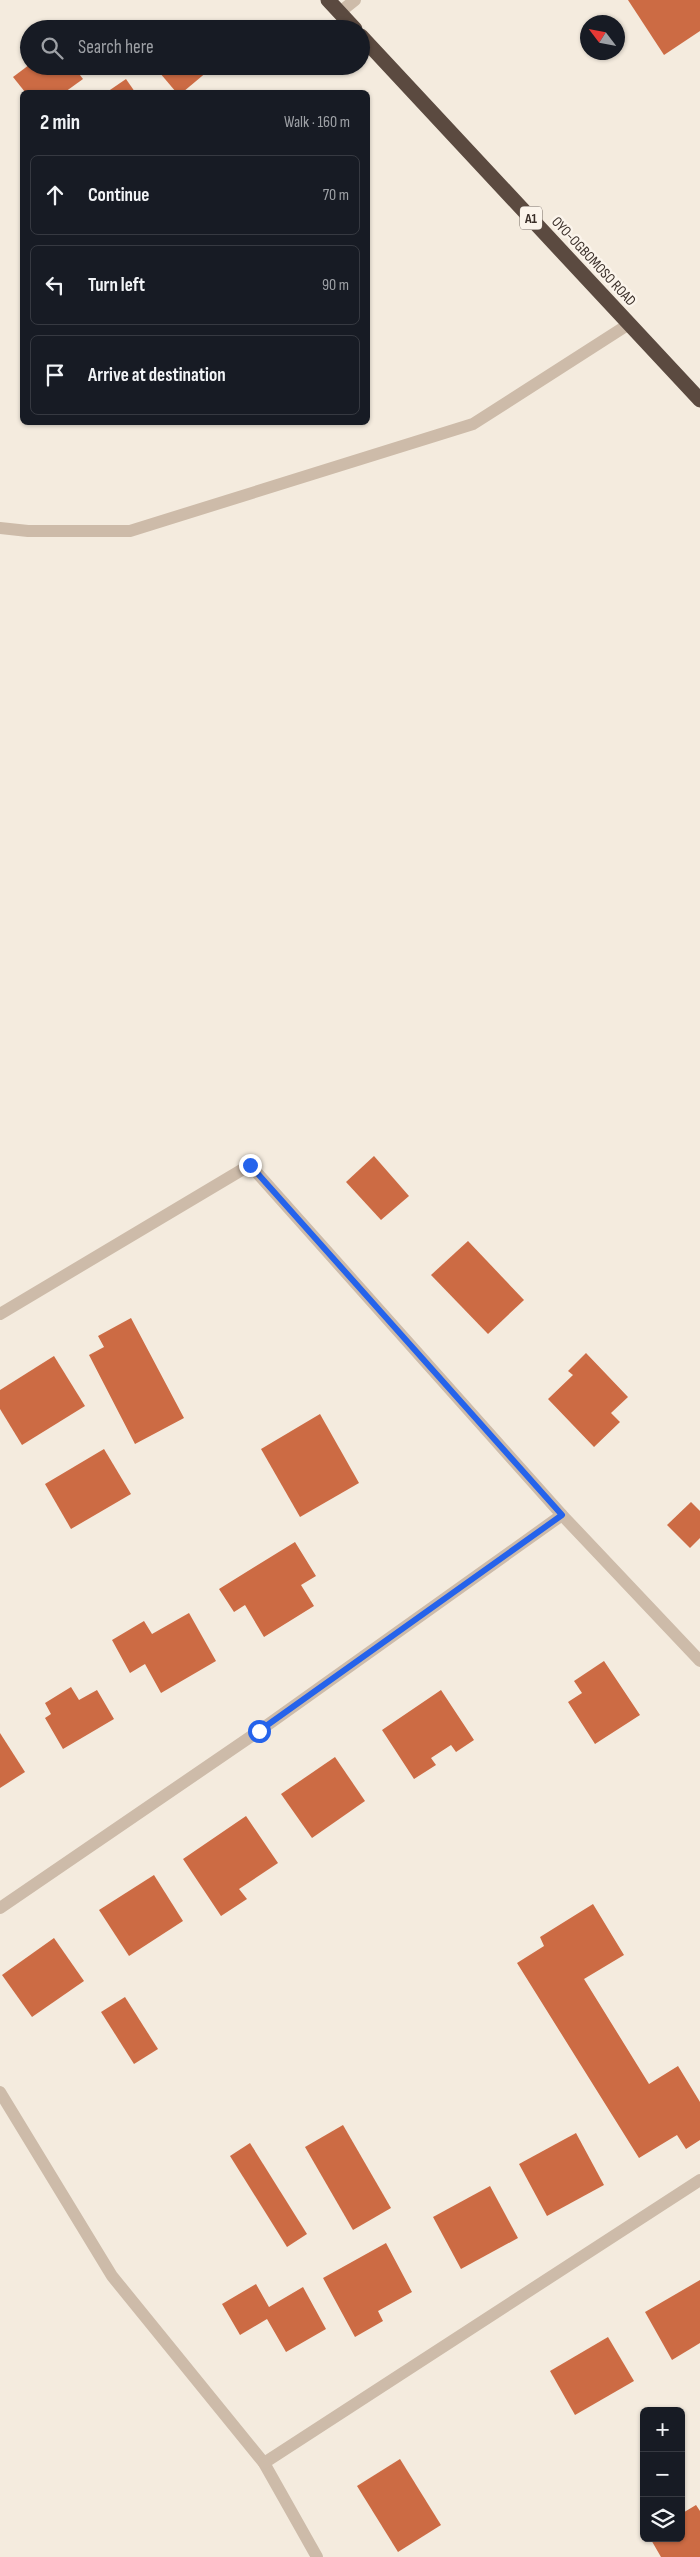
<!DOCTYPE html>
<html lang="en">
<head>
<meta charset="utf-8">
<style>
	:root { --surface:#171b24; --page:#20242c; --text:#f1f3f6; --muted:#9ea1a6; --line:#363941 }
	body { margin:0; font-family:"Sofia Sans Condensed",sans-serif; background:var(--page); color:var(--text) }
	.controls { position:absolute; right:15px; bottom:15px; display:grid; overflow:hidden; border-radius:8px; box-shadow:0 1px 4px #0004 }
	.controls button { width:45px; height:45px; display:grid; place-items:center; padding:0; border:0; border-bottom:1px solid var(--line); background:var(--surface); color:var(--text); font:25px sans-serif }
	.compass { position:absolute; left:580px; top:15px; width:45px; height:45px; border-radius:50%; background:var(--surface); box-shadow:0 1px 4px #0004; rotate:302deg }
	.stop { position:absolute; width:15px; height:15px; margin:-11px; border:4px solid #2563eb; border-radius:50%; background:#fff }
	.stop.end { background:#2563eb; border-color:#fff; box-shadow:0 1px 5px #0008 }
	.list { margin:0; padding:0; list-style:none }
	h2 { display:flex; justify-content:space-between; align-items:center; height:65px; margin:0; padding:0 20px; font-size:21px }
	h2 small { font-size:16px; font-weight:400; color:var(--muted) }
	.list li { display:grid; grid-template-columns:32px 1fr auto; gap:15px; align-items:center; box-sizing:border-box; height:80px; margin:0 10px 10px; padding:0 10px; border:1px solid var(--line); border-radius:8px }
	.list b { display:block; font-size:19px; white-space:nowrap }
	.list em { font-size:16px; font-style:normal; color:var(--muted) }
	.icon { flex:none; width:28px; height:28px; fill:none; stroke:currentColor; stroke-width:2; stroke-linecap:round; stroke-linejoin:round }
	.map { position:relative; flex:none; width:700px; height:2557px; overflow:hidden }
	.search { position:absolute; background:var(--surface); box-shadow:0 1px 4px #0004; left:20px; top:20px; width:350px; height:55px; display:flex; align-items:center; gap:12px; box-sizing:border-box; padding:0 18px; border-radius:28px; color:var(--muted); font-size:19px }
	.panel { position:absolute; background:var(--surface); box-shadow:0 1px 4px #0004; left:20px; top:90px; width:350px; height:335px; border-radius:8px }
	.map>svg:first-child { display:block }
	.building { fill:#cc6b44 }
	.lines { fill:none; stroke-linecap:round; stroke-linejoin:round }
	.minor { stroke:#cdbba9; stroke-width:12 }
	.highway { stroke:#5b4a40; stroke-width:15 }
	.route { stroke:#2563eb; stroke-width:6 }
	.labels { text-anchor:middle; stroke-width:5; stroke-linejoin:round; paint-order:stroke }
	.shield { fill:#fbf4eb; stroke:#746a63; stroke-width:1 }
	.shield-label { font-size:14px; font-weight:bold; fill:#3a2f29 }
	.street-label { font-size:15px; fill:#3a2f29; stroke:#fbf4eb }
</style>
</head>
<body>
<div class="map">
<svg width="700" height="2557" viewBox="0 0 700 2557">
	<rect width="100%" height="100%" fill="#f4ebde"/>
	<g class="building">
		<polygon points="628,0 700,0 700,31 664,55"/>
		<polygon points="191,20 199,29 180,29"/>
		<polygon points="29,65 73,66 83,79 65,92 25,92 13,77"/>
		<polygon points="154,66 214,66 183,92 176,92"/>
		<polygon points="126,79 135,92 107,92"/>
		<polygon points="374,1156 409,1196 381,1220 346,1182"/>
		<polygon points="468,1241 524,1300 488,1334 431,1275"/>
		<polygon points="131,1318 184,1418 135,1444 89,1355 104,1347 98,1336"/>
		<polygon points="586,1353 628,1397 611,1413 620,1422 594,1447 548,1399 573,1375 568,1371"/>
		<polygon points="54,1356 85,1406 22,1445 0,1409 0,1390"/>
		<polygon points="320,1414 359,1483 300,1517 261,1449"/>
		<polygon points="104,1449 131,1494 71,1529 45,1484"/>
		<polygon points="691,1502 700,1511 700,1538 690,1548 667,1525"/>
		<polygon points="295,1542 316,1576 301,1585 314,1606 264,1637 245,1605 234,1612 219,1589"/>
		<polygon points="189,1613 216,1661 161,1693 145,1664 130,1673 112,1640 144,1621 152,1634"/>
		<polygon points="604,1661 640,1715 595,1744 568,1702 582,1693 574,1681"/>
		<polygon points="71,1687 79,1700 97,1690 114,1719 63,1749 45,1718 51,1714 45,1703"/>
		<polygon points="441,1690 474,1740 456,1752 451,1745 431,1758 436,1765 414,1779 382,1730"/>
		<polygon points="0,1733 25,1772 0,1788"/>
		<polygon points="335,1757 365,1801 312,1838 281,1794"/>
		<polygon points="246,1816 278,1863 239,1889 247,1899 221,1916 183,1859"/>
		<polygon points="154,1875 183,1921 129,1956 99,1910"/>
		<polygon points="593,1904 624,1955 584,1979 649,2084 678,2066 700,2102 700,2140 686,2149 677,2135 639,2158 517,1963 544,1946 540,1937"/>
		<polygon points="54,1938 84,1981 32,2017 2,1975"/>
		<polygon points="125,1997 158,2049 134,2064 101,2012"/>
		<polygon points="343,2125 391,2208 353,2230 305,2147"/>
		<polygon points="576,2133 604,2185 547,2216 519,2164"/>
		<polygon points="250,2143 307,2234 287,2247 230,2156"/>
		<polygon points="490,2186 518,2238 461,2269 433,2217"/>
		<polygon points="386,2243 412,2292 378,2311 383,2321 355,2337 323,2278"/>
		<polygon points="700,2280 700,2343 672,2360 645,2312"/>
		<polygon points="256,2284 269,2307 303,2287 326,2329 286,2352 267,2319 240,2335 222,2304"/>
		<polygon points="608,2337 634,2381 575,2415 550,2371"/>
		<polygon points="400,2459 441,2525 398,2552 357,2486"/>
		<polygon points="696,2505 700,2511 700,2557 661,2557 650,2538 681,2538 681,2514"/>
	</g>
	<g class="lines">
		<g class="minor">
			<polyline points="340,12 355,0"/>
			<polyline points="0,528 28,531 130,531 473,424 629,324"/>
			<polyline points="0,1314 250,1165 562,1515 700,1661"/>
			<polyline points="0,1908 259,1731 562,1515"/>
			<polyline points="0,2092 112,2276 264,2463 317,2557"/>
			<polyline points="264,2463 700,2180"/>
		</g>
		<g class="highway">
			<polyline points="328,0 355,29"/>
			<polyline points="361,36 700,400"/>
		</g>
	</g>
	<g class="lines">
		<polyline class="route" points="250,1165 562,1515 259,1731"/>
	</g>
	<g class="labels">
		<rect class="shield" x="520" y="206.5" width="22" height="23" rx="4"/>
		<g class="shield-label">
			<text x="531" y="223">A1</text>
		</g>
		<g class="street-label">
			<text transform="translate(594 261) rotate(47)" y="5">OYO-OGBOMOSO ROAD</text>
		</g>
	</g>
</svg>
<div class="controls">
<button>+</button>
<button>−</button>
<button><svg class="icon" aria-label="layers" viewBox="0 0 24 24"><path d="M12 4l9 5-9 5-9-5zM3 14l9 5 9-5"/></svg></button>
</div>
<svg class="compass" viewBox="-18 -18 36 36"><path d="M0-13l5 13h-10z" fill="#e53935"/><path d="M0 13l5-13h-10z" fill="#9ea1a6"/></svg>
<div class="stop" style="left:259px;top:1731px"></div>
<div class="stop end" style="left:250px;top:1165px"></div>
<div class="search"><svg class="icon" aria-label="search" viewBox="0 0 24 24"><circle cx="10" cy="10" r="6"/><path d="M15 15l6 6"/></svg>Search here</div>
<section class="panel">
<h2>2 min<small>Walk · 160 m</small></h2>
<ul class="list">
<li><svg class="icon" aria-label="ahead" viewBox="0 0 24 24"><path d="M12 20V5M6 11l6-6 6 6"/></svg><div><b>Continue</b></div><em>70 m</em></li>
<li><svg class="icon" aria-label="left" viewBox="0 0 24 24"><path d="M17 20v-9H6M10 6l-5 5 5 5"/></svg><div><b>Turn left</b></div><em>90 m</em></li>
<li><svg class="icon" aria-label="arrive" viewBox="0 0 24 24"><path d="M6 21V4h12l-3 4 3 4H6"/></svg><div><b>Arrive at destination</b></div></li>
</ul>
</section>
</div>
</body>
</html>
